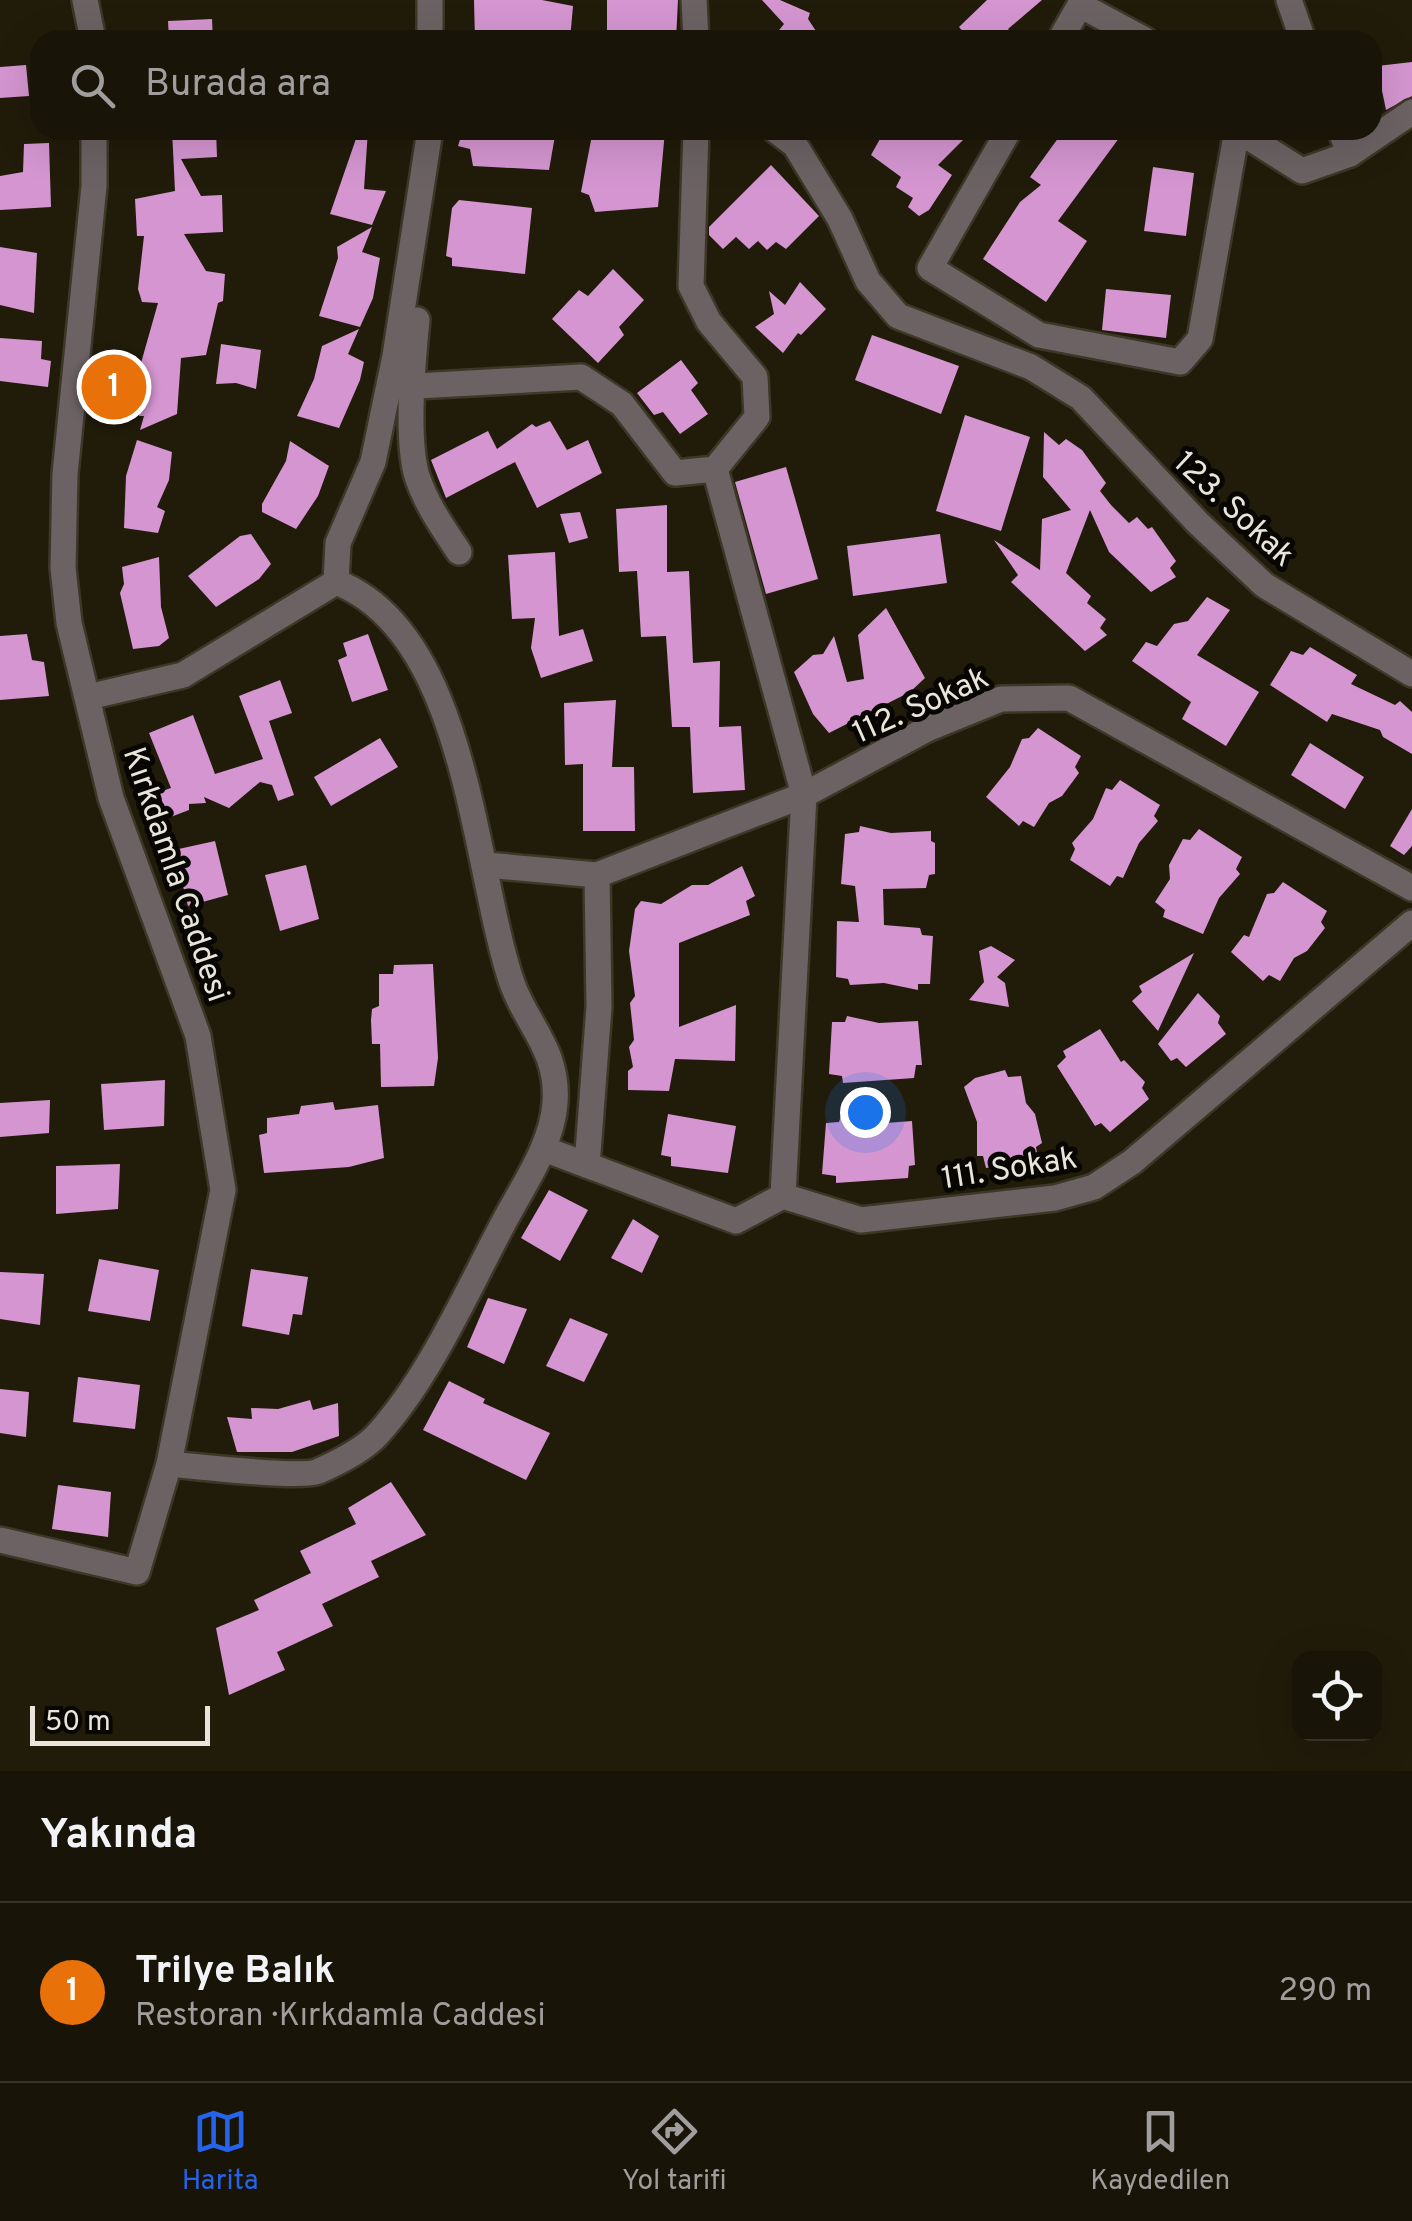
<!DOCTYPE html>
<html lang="tr">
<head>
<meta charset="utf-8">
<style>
	:root { --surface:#191408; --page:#221d12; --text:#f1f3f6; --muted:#9f9e9c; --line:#373329; --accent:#2563eb }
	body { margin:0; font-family:Overpass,sans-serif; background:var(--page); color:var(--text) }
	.controls { position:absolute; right:30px; bottom:30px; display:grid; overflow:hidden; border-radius:20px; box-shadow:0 10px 40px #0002 }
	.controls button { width:90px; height:90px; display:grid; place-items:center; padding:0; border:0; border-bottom:2px solid var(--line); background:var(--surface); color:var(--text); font:50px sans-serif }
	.scale { position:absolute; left:30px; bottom:25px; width:180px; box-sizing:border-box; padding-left:10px; border:5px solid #e9e5da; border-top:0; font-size:28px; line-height:35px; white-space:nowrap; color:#e9e5da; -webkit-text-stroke:8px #080602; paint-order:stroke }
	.you { position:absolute; left:865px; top:1112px; width:35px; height:35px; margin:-25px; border:8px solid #fff; border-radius:50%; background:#1a73e8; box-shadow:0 0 0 15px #1a73e833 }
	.badge { display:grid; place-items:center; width:65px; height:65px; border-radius:50%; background:var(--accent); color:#fff; font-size:32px; font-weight:700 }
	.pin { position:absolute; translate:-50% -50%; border:5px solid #fff; box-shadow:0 2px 10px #0006 }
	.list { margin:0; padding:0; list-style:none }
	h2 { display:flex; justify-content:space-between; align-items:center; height:130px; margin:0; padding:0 40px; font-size:42px }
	h2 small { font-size:32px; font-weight:400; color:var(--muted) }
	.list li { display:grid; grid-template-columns:65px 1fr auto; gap:30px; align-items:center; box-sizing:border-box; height:180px; padding:0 40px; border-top:2px solid var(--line) }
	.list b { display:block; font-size:38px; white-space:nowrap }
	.list p { margin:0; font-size:32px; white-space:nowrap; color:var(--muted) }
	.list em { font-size:32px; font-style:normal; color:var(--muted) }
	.icon { flex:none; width:55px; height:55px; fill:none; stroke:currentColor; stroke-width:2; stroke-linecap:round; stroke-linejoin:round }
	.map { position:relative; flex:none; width:1412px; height:1771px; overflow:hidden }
	.search { position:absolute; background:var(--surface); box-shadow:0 10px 40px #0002; left:30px; right:30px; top:30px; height:110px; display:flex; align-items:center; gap:25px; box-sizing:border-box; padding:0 35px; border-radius:30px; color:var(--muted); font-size:38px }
	.sheet { height:310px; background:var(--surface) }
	nav { display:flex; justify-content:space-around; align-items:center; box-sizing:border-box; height:140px; border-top:2px solid var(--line); background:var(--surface); font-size:28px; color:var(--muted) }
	nav a { display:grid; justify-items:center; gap:5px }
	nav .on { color:var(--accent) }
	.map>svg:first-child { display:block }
	.building { fill:#d495d0 }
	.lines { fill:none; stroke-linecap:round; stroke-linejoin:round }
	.minor-casing { stroke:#3d3727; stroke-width:30 }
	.minor { stroke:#6c6264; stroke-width:25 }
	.labels { text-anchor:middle; stroke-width:10; stroke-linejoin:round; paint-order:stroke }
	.street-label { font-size:32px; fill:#e9e5da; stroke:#080602 }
</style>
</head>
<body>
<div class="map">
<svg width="1412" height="1771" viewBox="0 0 1412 1771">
	<rect width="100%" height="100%" fill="#211b0a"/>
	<g class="building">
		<polygon points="474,0 542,0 573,6 570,40 475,40"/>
		<polygon points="607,0 678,0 676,40 607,40"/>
		<polygon points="762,0 780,0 810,13 808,19 822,40 771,40 784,24"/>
		<polygon points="987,0 1042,0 1008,29 1018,40 970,40 959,27"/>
		<polygon points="212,19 213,40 169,40 168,21"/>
		<polygon points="1412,62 1412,96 1386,110 1377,66"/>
		<polygon points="26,65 29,96 0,98 0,67"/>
		<polygon points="172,130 216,130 217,157 181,159 201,196 222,195 223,232 184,234 206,271 225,274 223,301 218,303 206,355 181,358 177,414 140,430 144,416 139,416 139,370 158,303 142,302 138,289 144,236 137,236 135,199 175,191"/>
		<polygon points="359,130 368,130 364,189 386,191 372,225 330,214"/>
		<polygon points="463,130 556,130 549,170 473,166 470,149 458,146"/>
		<polygon points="593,130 665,131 658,207 595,212 589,195 581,192"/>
		<polygon points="885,130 973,130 938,165 952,175 929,210 919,216 908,207 913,198 896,187 901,177 871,155"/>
		<polygon points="1064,130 1125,130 1058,221 1087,241 1046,302 983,259 1020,202 1041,185 1030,177"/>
		<polygon points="49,143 51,207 0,210 0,176 23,172 24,144"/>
		<polygon points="771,165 819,216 786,249 776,242 767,250 758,241 749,249 736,237 723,249 709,235 709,227"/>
		<polygon points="1153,167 1194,173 1186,236 1144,231"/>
		<polygon points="459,200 532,208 525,274 452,266 452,258 446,256 452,208"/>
		<polygon points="372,227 362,252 380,258 373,298 360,327 319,316 338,258 337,247"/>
		<polygon points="0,247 37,253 34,313 0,305"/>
		<polygon points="613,269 644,300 619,327 624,335 598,363 552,319 579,290 588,296"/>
		<polygon points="800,282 826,309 801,335 798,333 783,353 755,327 774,314 769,291 785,305"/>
		<polygon points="1106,289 1171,295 1166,338 1102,330"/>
		<polygon points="359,329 348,354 364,362 360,380 339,428 297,416 314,379 322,346"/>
		<polygon points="872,335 959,366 941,414 855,380"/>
		<polygon points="0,338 42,341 41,359 51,361 48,387 0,381"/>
		<polygon points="221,344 261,350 256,389 236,383 216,384"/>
		<polygon points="681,360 698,383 691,390 708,414 680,434 663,412 654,415 637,393"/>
		<polygon points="965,415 1030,437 1001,531 936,511"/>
		<polygon points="550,421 567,450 588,440 602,473 537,508 515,462 446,498 431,460 488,431 497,449 532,424 536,427"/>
		<polygon points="1044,432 1059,445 1066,439 1082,450 1106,483 1100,491 1111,505 1129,523 1137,517 1148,529 1152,527 1176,561 1170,568 1176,577 1151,592 1109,552 1090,510 1066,573 1091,596 1087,603 1106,619 1100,628 1107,635 1085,651 1011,582 1018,575 994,540 1040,570 1042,519 1071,510 1043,477"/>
		<polygon points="137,440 172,452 169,480 157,507 165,511 158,533 124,528 126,476"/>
		<polygon points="290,441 329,466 318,496 296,529 262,512 262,504 286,461"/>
		<polygon points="786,467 818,579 766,594 735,482"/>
		<polygon points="667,505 667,572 689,571 693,663 720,661 719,727 741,726 745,790 693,793 690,727 672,727 666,636 641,637 637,571 619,572 616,509"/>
		<polygon points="580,512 588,538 569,543 560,514"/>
		<polygon points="251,534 271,564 259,579 216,607 188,576 240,536"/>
		<polygon points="940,534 947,583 853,596 847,546"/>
		<polygon points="555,552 559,636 583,629 593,661 541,678 531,648 535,618 512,619 508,555"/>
		<polygon points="159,557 161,607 169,638 159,646 133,649 120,593 124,584 122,567"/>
		<polygon points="1207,597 1230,610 1197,655 1259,692 1226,746 1182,719 1191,702 1132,661 1146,642 1157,646 1174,624 1188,621"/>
		<polygon points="886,608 925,678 910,692 829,733 813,714 794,672 813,655 823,654 834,636 847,682 864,679 858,635"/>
		<polygon points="27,634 32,660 44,662 49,696 0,700 0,636"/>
		<polygon points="368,634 388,690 352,702 338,660 347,656 343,643"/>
		<polygon points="1310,647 1357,675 1351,684 1395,705 1400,701 1412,712 1412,754 1383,737 1380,730 1332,714 1327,722 1270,685 1291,651 1303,655"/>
		<polygon points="280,680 292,713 269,721 294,795 278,801 272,785 260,782 229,808 204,797 206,803 189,804 189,810 168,818 159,792 171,788 149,733 193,715 215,774 263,759 239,696"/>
		<polygon points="616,700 612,767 634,767 635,831 583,831 583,764 565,765 564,703"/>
		<polygon points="1038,728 1081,756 1075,767 1079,773 1062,796 1049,803 1034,827 1023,821 1019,826 986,797 1010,767 1022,739 1029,738"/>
		<polygon points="380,738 398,767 331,806 314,777"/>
		<polygon points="1310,743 1364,777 1345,809 1291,775"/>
		<polygon points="1120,780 1160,805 1154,816 1158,821 1139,843 1123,878 1117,876 1110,886 1070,860 1075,849 1072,843 1093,819 1106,788 1112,790"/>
		<polygon points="1412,809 1412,846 1404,855 1390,846"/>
		<polygon points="860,826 891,833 931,831 931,841 935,843 935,874 929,875 926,888 883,889 884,925 920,928 922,935 933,936 930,984 918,984 918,990 884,983 850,985 848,979 836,977 837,921 859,922 855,886 841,884 845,834 859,832"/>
		<polygon points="1199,829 1242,857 1236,869 1240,874 1219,898 1203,934 1163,917 1165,910 1155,902 1170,879 1169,865 1183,839 1190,840"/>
		<polygon points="215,841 228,895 188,906 174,850"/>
		<polygon points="306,865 319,919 280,931 265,875"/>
		<polygon points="742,866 755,896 746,901 750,915 679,943 679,1027 736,1005 735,1061 675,1059 669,1091 628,1090 628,1071 633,1067 629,1047 634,1040 630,1003 635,996 629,951 635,909 641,901 661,904 692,885 708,885"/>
		<polygon points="1283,882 1327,911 1321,922 1325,928 1307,951 1294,958 1280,981 1269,975 1263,981 1231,952 1244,935 1249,937 1267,894 1274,893"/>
		<polygon points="991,946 1015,960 997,977 1005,983 1009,1007 969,1000 984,982 979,951"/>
		<polygon points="1194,953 1158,1031 1132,1001 1142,992 1139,986"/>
		<polygon points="433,964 438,1058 434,1086 381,1087 380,1044 372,1044 371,1020 372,1009 379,1006 379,974 393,974 394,965"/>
		<polygon points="1198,993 1220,1016 1218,1023 1226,1034 1186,1067 1177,1058 1171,1061 1158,1044"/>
		<polygon points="847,1016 879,1023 918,1021 922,1065 916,1065 914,1078 843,1083 842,1076 829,1074 832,1022 845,1022"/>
		<polygon points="1100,1029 1121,1062 1124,1060 1145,1082 1142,1088 1149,1099 1110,1132 1101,1123 1095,1126 1057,1066 1066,1057 1063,1051"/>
		<polygon points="1005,1070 1008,1077 1021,1076 1026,1103 1035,1114 1042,1143 1036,1147 1038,1159 986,1168 983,1156 977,1156 977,1122 964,1087 975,1078"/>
		<polygon points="165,1080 164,1126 104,1130 101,1084"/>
		<polygon points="50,1100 49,1133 0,1137 0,1103"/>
		<polygon points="333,1102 335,1110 378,1105 384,1158 349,1167 264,1173 259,1135 267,1133 267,1118 299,1114 301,1106"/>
		<polygon points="668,1114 736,1126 728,1173 671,1166 671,1157 661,1155"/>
		<polygon points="841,1116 871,1119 873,1124 912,1121 915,1165 909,1166 908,1178 836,1183 836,1176 822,1174 826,1123 839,1122"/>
		<polygon points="120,1164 118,1209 56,1214 56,1166"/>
		<polygon points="549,1190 588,1210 560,1261 521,1238"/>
		<polygon points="633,1219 659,1236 642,1273 611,1258"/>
		<polygon points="99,1259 159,1270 150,1321 88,1311"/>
		<polygon points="251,1269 308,1277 302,1315 293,1314 289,1335 242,1326"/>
		<polygon points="0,1272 44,1274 40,1325 0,1319"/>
		<polygon points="488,1298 527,1309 504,1364 467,1347"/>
		<polygon points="570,1318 608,1334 584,1382 546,1366"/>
		<polygon points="78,1377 140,1385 135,1429 73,1422"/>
		<polygon points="449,1381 485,1399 483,1403 550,1433 526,1480 423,1430"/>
		<polygon points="0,1389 29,1392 26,1437 0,1433"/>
		<polygon points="310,1400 313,1410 338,1403 339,1436 292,1452 237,1452 227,1417 252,1419 251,1408 278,1409"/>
		<polygon points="391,1482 426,1535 371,1561 379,1577 322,1604 333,1626 277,1652 285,1670 229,1695 216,1628 259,1610 254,1600 311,1573 300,1551 356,1524 348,1508"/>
		<polygon points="58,1485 111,1492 108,1537 52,1529"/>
	</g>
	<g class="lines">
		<defs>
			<g id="minor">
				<polyline points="85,0 93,40"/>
				<polyline points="694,0 696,40"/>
				<polyline points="1289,0 1303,40"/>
				<polyline points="430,40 430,0"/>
				<polyline points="1060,40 1080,5 1145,40"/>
				<polyline points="775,130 795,145 840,219 868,281 898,316 1031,367 1081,398 1198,523 1264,585 1412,674"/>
				<polyline points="1009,130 930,268 1039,335 1180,362 1200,339 1237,130"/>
				<polyline points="1237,130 1302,171 1350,154 1412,112"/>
				<polyline points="1340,130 1350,154"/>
				<path d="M417 320C413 359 406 440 417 476 426 504 443 528 459 552"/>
				<polyline points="416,386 581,377 622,404 675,473 715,469 757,417 755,377 709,322 691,286 696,130"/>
				<polyline points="715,469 804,795 783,1196"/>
				<polyline points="336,582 338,543 373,462 395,356 430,130"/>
				<polyline points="88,697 183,675 336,582"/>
				<polyline points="486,865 597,875 804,795 927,729 1001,699 1069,698 1412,888"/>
				<polyline points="544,1149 736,1221 783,1196 861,1220 1055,1198 1094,1187 1132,1162 1412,923"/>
				<polyline points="587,1165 599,1007 597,875"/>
				<path d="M169 1464C195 1466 302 1479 319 1471 337 1463 364 1449 377 1435 430 1377 468 1289 505 1220 524 1184 552 1145 555 1103 559 1050 527 1026 512 983 473 868 468 633 336 582"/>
				<polyline points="0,1540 137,1572 169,1464 223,1190 198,1036 111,798 69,623 63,568 65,474 94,186 94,130"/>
			</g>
		</defs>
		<use href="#minor" class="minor-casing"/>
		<use href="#minor" class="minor"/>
	</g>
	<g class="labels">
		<g class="street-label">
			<text transform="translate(1235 508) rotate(43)" y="11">123. Sokak</text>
			<text transform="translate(920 704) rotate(-24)" y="11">112. Sokak</text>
			<text transform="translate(177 874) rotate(71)" y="11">Kırkdamla Caddesi</text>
			<text transform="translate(1009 1167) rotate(-9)" y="11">111. Sokak</text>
		</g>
	</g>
</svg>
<div class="controls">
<button><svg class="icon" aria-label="locate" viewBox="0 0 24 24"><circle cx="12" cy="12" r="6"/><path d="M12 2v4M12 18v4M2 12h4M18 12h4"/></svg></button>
</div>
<div class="scale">50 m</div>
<div class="you"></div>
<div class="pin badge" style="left:114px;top:387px;background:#e8710a">1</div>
<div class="search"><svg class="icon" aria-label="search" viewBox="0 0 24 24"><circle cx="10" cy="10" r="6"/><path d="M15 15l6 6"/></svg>Burada ara</div>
</div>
<section class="sheet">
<h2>Yakında<small></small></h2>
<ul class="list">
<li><span class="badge" style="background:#e8710a">1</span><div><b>Trilye Balık</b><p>Restoran · Kırkdamla Caddesi</p></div><em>290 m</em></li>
</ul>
</section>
<nav>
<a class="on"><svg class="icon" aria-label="map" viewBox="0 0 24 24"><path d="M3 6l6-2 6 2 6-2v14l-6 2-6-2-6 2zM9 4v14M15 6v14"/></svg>Harita</a>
<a><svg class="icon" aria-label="directions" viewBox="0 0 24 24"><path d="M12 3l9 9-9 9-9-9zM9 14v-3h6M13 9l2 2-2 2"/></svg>Yol tarifi</a>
<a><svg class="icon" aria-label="saved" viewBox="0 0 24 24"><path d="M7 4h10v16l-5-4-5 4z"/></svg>Kaydedilen</a>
</nav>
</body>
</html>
